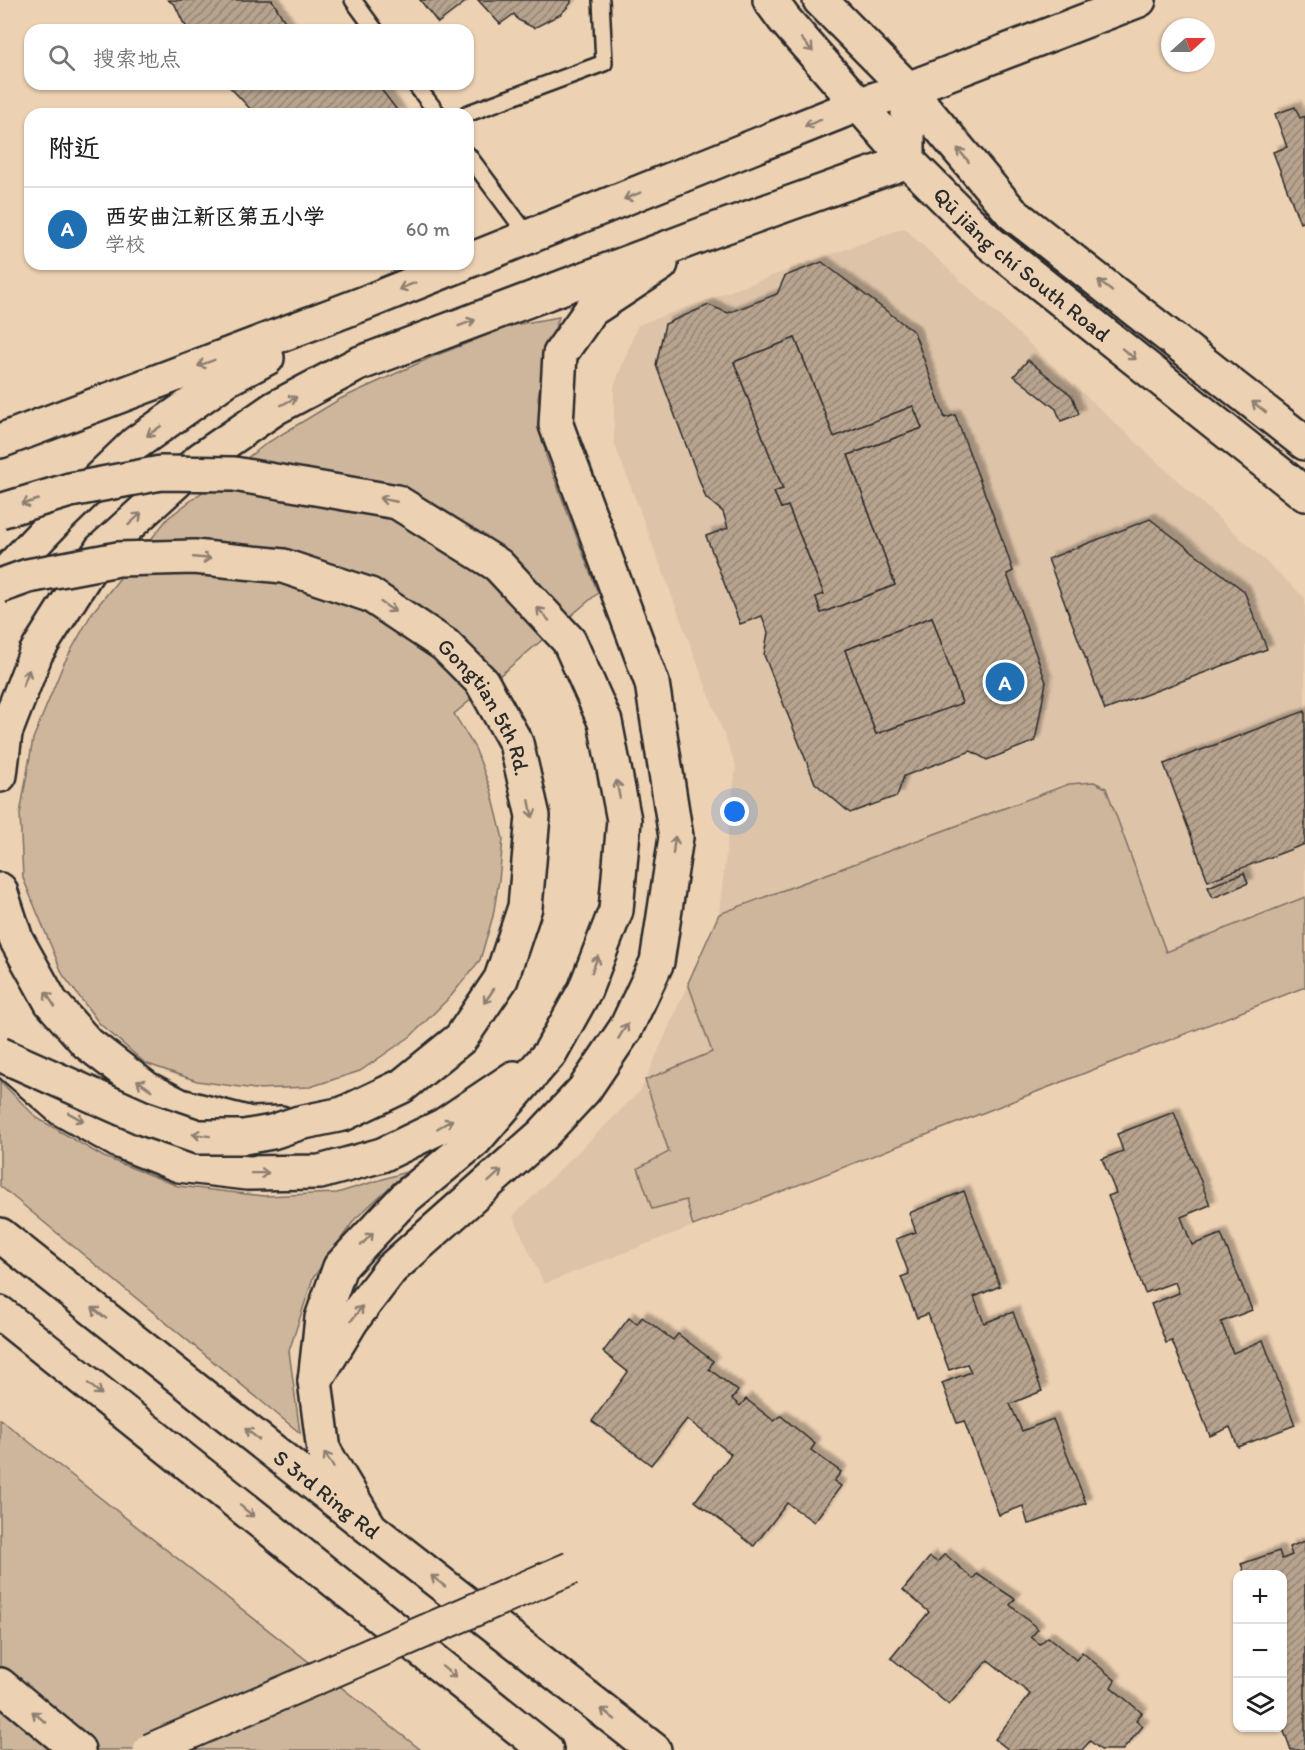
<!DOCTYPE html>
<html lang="zh">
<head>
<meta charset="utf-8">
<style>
	:root { --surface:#fff; --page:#f6f6f6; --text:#222; --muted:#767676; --line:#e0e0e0; --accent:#1f6fb2 }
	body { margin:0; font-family:Itim,"LXGW WenKai TC",sans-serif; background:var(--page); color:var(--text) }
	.controls { position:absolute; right:18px; bottom:18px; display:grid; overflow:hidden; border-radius:12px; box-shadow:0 2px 4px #0004 }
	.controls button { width:54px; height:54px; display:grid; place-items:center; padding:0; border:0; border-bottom:2px solid var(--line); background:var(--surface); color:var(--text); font:30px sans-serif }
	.compass { position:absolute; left:1161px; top:18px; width:54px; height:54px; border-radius:50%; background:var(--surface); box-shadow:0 2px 4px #0004; rotate:69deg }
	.you { position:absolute; left:735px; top:812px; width:21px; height:21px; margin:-15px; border:4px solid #fff; border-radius:50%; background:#1a73e8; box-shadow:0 0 0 9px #1a73e833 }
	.badge { display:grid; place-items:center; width:39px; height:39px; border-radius:50%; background:var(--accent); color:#fff; font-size:20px; font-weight:700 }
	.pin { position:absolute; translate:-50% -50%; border:3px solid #fff; box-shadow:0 2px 6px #0006 }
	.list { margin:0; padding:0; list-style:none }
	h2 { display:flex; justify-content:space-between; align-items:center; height:78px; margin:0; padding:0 24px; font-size:26px }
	h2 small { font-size:20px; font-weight:400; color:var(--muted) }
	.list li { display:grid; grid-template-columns:39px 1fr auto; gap:18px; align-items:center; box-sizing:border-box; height:84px; padding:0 24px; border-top:2px solid var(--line) }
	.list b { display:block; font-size:22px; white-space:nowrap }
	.list p { margin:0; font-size:20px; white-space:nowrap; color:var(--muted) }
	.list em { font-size:20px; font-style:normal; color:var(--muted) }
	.icon { flex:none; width:33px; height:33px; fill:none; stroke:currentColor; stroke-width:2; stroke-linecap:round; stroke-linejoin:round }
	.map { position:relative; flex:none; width:1305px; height:1750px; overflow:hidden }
	.search { position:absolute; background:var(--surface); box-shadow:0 2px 4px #0004; left:24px; top:24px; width:450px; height:66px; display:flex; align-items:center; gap:15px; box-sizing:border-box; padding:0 21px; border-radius:18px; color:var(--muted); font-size:22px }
	.panel { position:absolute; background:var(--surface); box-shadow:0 2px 4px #0004; left:24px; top:108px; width:450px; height:162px; border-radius:18px }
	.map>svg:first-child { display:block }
	.built { fill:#ddc3a8 }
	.green { fill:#ceb69d; stroke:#7c7064; stroke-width:1.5 }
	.building { fill:url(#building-hatch); stroke:#2b2b2b; stroke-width:1.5; fill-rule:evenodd; filter:url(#shadow) }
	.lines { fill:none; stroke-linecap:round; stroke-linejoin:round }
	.service-casing { stroke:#2b2b2b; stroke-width:20 }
	.tertiary-casing { stroke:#2b2b2b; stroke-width:38 }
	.secondary-casing { stroke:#2b2b2b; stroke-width:38 }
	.trunk-casing { stroke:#2b2b2b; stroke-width:38 }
	.motorway-casing { stroke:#2b2b2b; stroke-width:38 }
	.service { stroke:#edd1b3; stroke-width:15 }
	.tertiary { stroke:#edd1b3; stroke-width:33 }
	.secondary { stroke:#edd1b3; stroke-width:33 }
	.trunk { stroke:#edd1b3; stroke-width:33 }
	.motorway { stroke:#edd1b3; stroke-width:33 }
	.minor-bridge-casing { stroke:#2b2b2b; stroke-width:36; stroke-linecap:butt }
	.secondary-bridge-casing { stroke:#2b2b2b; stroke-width:38; stroke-linecap:butt }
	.minor-bridge { stroke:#edd1b3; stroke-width:32 }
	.secondary-bridge { stroke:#edd1b3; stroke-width:33 }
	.oneway { stroke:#8c7e6f }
	.labels { text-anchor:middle; stroke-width:4.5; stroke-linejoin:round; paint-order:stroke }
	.street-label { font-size:22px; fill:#2b2b2b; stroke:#edd1b3 }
</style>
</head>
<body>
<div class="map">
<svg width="1305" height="1750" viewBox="0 0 1305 1750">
	<defs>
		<pattern id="building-hatch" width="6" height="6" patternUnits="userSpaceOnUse" patternTransform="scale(1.5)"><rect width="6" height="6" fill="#b7a38e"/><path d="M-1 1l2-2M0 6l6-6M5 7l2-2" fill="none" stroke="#958574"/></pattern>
		<filter id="shadow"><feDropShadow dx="5.5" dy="-5.5" stdDeviation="1.5" flood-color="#0004"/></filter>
	</defs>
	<rect width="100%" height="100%" fill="#edd1b3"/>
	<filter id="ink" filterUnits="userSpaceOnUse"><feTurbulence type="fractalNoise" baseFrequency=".0167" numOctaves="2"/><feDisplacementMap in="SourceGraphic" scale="12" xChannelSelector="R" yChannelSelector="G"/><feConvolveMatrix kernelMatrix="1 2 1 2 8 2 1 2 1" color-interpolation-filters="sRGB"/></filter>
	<g filter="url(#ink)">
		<polygon class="built" points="904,228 1305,598 1305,987 544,1284 513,1216 641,1090 719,914 736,766 614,442 614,386 638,325"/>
		<g class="green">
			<polygon points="559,317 544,358 538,398 546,456 598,593 454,714 475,748 491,790 503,839 499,880 493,916 480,960 451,996 411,1036 360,1071 310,1087 255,1089 197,1081 145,1063 99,1023 63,975 23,878 20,814 33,739 63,665 92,613 168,518 267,443 340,399 432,357 513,325"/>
			<polygon points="1094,782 1106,788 1166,952 1305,897 1305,987 693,1226 686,1200 652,1209 638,1168 669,1152 645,1080 712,1052 688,983 719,914 1069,784"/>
			<polygon points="0,1081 37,1118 104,1157 178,1186 264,1196 337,1193 406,1172 355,1219 313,1278 289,1351 300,1433 0,1186"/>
			<polygon points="0,1419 421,1750 0,1750"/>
		</g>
		<g class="building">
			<polygon points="168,0 272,0 290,30 189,30 183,22 175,5"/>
			<polygon points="420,0 468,0 438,23"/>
			<polygon points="478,0 571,0 571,3 561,14 534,28 518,20 514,14 500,24"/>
			<polygon points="227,84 377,84 400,114 255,114"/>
			<polygon points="1295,107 1300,118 1305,116 1305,221 1300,223 1273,152 1287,147 1275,114"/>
			<path d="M822 262 914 332 945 418 955 415 1004 544 1013 571 1007 574 1046 682 1035 741 987 760 971 751 904 776 897 796 850 813 815 783 764 655 768 632 762 616 740 624 706 536 728 528 723 512 706 498 656 365 665 324 709 305 728 313 777 294 785 276ZM795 338 834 437 913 406 922 428 848 455 895 585 821 613 816 597 824 594 788 506 781 508 774 492 783 489 734 362ZM932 617 962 703 876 734 845 650Z"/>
			<polygon points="795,338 834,437 913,406 922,428 848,455 895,585 821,613 816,597 824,594 788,506 781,508 774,492 783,489 734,362"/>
			<polygon points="1028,360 1072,396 1079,414 1061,421 1056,409 1014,376"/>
			<polygon points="1150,519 1244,591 1267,649 1105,710 1048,559"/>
			<polygon points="932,617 962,703 876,734 845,650"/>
			<polygon points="1305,711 1305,844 1208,881 1164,764"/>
			<polygon points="1244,873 1248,883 1213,898 1208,887"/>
			<polygon points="1174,1112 1210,1205 1181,1217 1192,1245 1221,1234 1252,1310 1221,1322 1233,1353 1263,1340 1295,1425 1238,1447 1230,1427 1210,1436 1172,1341 1166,1343 1151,1304 1179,1293 1175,1282 1145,1293 1108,1196 1116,1193 1102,1159 1123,1151 1117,1134"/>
			<polygon points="964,1191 1000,1286 974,1297 984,1323 1013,1312 1042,1391 1010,1404 1022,1431 1053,1419 1086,1503 1036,1522 1028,1524 1023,1506 999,1515 964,1421 957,1423 942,1383 971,1372 967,1364 949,1370 928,1314 917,1318 901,1277 909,1274 896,1239 916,1232 909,1213"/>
			<polygon points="642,1317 673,1340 678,1334 713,1361 709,1369 738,1391 732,1399 740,1406 746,1399 774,1421 781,1416 815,1444 811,1450 841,1472 834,1481 841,1486 814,1522 787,1503 754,1546 695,1501 731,1454 687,1419 651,1465 592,1421 628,1372 603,1352 629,1318 637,1324"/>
			<polygon points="1305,1541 1305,1750 1291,1750 1282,1726 1282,1574 1245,1574 1241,1564 1279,1551 1282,1559 1292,1555 1289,1547"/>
			<polygon points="945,1554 973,1579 977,1574 1015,1599 1010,1605 1038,1629 1031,1637 1040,1644 1048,1637 1076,1660 1082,1652 1115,1680 1111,1687 1142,1713 1136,1720 1143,1726 1123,1750 1101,1750 1090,1741 1082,1750 1009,1750 995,1739 1030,1694 988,1660 949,1705 891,1658 929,1612 903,1590 930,1557 937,1562"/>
		</g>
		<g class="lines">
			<defs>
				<g id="service">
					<polyline points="353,0 375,30"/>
					<polyline points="415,84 438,114"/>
					<polyline points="466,114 604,63 601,0"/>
					<polyline points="468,155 529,237"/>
				</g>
				<polyline id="tertiary" points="908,89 1139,0"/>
				<g id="secondary">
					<path id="s1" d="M770 0 784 19 908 161 990 243 1305 494"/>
					<polyline points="820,0 908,89 1012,213 1305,443"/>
					<polyline points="0,441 365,303 462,264"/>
					<polyline points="0,579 58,518 136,443 227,379 267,358"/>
					<polyline points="0,775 5,733 36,653 101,550 201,459 275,408 358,364 712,231 908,161 908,89 860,104 468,261"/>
					<polyline points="0,890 16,939 51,1002 87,1043 147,1089 180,1106 251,1124 281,1123"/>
					<polyline points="8,1062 62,1109 119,1141 179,1165 247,1173 320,1172 382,1155 444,1125 514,1078"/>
					<polyline points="315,1381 352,1320 391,1269 542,1135 584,1090 626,1028 657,962 676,837 652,683 556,425 560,354 591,310 661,264"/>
					<polyline points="369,1526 324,1451 315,1381 322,1318 340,1267 406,1197 475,1140 550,1053 585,990 616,910"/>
				</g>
				<g id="trunk">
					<path id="s2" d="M0 1235 370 1528 654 1750"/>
					<polyline points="0,1313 546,1750"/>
				</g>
				<polyline id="motorway" points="0,1685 78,1750"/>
			</defs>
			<use href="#service" class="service-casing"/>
			<use href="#tertiary" class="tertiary-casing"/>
			<use href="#secondary" class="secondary-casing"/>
			<use href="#trunk" class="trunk-casing"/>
			<use href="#motorway" class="motorway-casing"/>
			<use href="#service" class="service"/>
			<use href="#tertiary" class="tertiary"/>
			<use href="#secondary" class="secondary"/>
			<use href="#trunk" class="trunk"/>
			<use href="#motorway" class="motorway"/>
			<defs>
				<polyline id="minor-bridge" points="150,1750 571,1568"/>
				<g id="secondary-bridge">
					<polyline points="0,511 70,490 161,473 234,474 397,502 498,565 569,641 605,722 624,820 616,910"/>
					<path id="s3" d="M0 586 28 576 118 559 194 557 283 566 370 595 445 645 482 682 516 743 533 816 525 907 501 979 461 1038 402 1086 343 1114 299 1123 272 1132 244 1137H198L143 1118 0 1054"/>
				</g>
			</defs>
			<use href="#minor-bridge" class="minor-bridge-casing"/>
			<use href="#secondary-bridge" class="secondary-bridge-casing"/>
			<use href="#minor-bridge" class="minor-bridge"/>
			<use href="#secondary-bridge" class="secondary-bridge"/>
		</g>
		<defs><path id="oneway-shaft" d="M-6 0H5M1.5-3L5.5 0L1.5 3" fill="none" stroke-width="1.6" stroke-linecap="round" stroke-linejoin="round" transform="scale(1.5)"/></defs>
		<g class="oneway">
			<use href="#oneway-shaft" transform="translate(807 45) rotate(48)"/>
			<use href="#oneway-shaft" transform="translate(813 123) rotate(158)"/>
			<use href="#oneway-shaft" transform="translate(963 155) rotate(-130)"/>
			<use href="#oneway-shaft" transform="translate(632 196) rotate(158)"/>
			<use href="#oneway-shaft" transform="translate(407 286) rotate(158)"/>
			<use href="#oneway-shaft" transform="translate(1105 286) rotate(-142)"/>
			<use href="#oneway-shaft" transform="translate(467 323) rotate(-21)"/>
			<use href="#oneway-shaft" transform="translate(1129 354) rotate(38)"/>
			<use href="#oneway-shaft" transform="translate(206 363) rotate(159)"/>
			<use href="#oneway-shaft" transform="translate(289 401) rotate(-28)"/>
			<use href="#oneway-shaft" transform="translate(1259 407) rotate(-142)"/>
			<use href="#oneway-shaft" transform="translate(154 431) rotate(145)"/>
			<use href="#oneway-shaft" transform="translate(388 500) rotate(-169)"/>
			<use href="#oneway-shaft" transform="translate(30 502) rotate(163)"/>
			<use href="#oneway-shaft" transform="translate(135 519) rotate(-43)"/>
			<use href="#oneway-shaft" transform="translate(202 558) rotate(5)"/>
			<use href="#oneway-shaft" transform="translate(388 607) rotate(34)"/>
			<use href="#oneway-shaft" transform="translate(543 614) rotate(-133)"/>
			<use href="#oneway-shaft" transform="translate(26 678) rotate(-69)"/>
			<use href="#oneway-shaft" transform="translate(618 789) rotate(-101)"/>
			<use href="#oneway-shaft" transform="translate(531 809) rotate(79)"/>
			<use href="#oneway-shaft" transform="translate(674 845) rotate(-83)"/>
			<use href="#oneway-shaft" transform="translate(595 964) rotate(-69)"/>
			<use href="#oneway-shaft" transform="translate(489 996) rotate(124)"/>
			<use href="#oneway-shaft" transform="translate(50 999) rotate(-123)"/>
			<use href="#oneway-shaft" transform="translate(623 1031) rotate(-59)"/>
			<use href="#oneway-shaft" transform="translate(144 1085) rotate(-145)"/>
			<use href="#oneway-shaft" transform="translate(76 1117) rotate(29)"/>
			<use href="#oneway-shaft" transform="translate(445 1124) rotate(-30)"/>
			<use href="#oneway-shaft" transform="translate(201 1135) rotate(-173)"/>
			<use href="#oneway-shaft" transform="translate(260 1173) rotate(-1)"/>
			<use href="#oneway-shaft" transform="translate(495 1176) rotate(-42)"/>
			<use href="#oneway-shaft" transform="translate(367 1239) rotate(-47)"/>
			<use href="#oneway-shaft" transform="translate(99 1313) rotate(-142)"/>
			<use href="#oneway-shaft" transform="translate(357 1313) rotate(-53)"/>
			<use href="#oneway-shaft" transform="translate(95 1389) rotate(39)"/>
			<use href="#oneway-shaft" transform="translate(252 1434) rotate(-142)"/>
			<use href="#oneway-shaft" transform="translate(329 1460) rotate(-121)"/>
			<use href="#oneway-shaft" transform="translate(247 1511) rotate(39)"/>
			<use href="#oneway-shaft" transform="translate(438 1581) rotate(-142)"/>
			<use href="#oneway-shaft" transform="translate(449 1672) rotate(39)"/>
			<use href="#oneway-shaft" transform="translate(608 1714) rotate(-142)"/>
			<use href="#oneway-shaft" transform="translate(39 1717) rotate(-140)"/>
		</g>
	</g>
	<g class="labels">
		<g class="street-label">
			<text dy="8" stroke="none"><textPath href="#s1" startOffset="366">Qū jiāng chí South Road</textPath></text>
			<text dy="8" stroke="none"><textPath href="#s3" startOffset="544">Gongtian 5th Rd.</textPath></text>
			<text dy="8" stroke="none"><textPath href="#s2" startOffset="417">S 3rd Ring Rd</textPath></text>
		</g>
	</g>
</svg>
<div class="controls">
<button>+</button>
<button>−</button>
<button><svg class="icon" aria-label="layers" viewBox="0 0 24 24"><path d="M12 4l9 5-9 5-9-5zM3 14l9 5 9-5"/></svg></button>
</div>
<svg class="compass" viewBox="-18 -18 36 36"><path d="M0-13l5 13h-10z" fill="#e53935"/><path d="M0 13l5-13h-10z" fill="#767676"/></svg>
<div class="you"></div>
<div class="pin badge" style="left:1005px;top:682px">A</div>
<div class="search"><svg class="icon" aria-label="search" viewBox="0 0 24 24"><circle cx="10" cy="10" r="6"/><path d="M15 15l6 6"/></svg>搜索地点</div>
<section class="panel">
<h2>附近<small></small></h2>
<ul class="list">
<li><span class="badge">A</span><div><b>西安曲江新区第五小学</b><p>学校</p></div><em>60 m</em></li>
</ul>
</section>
</div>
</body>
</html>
